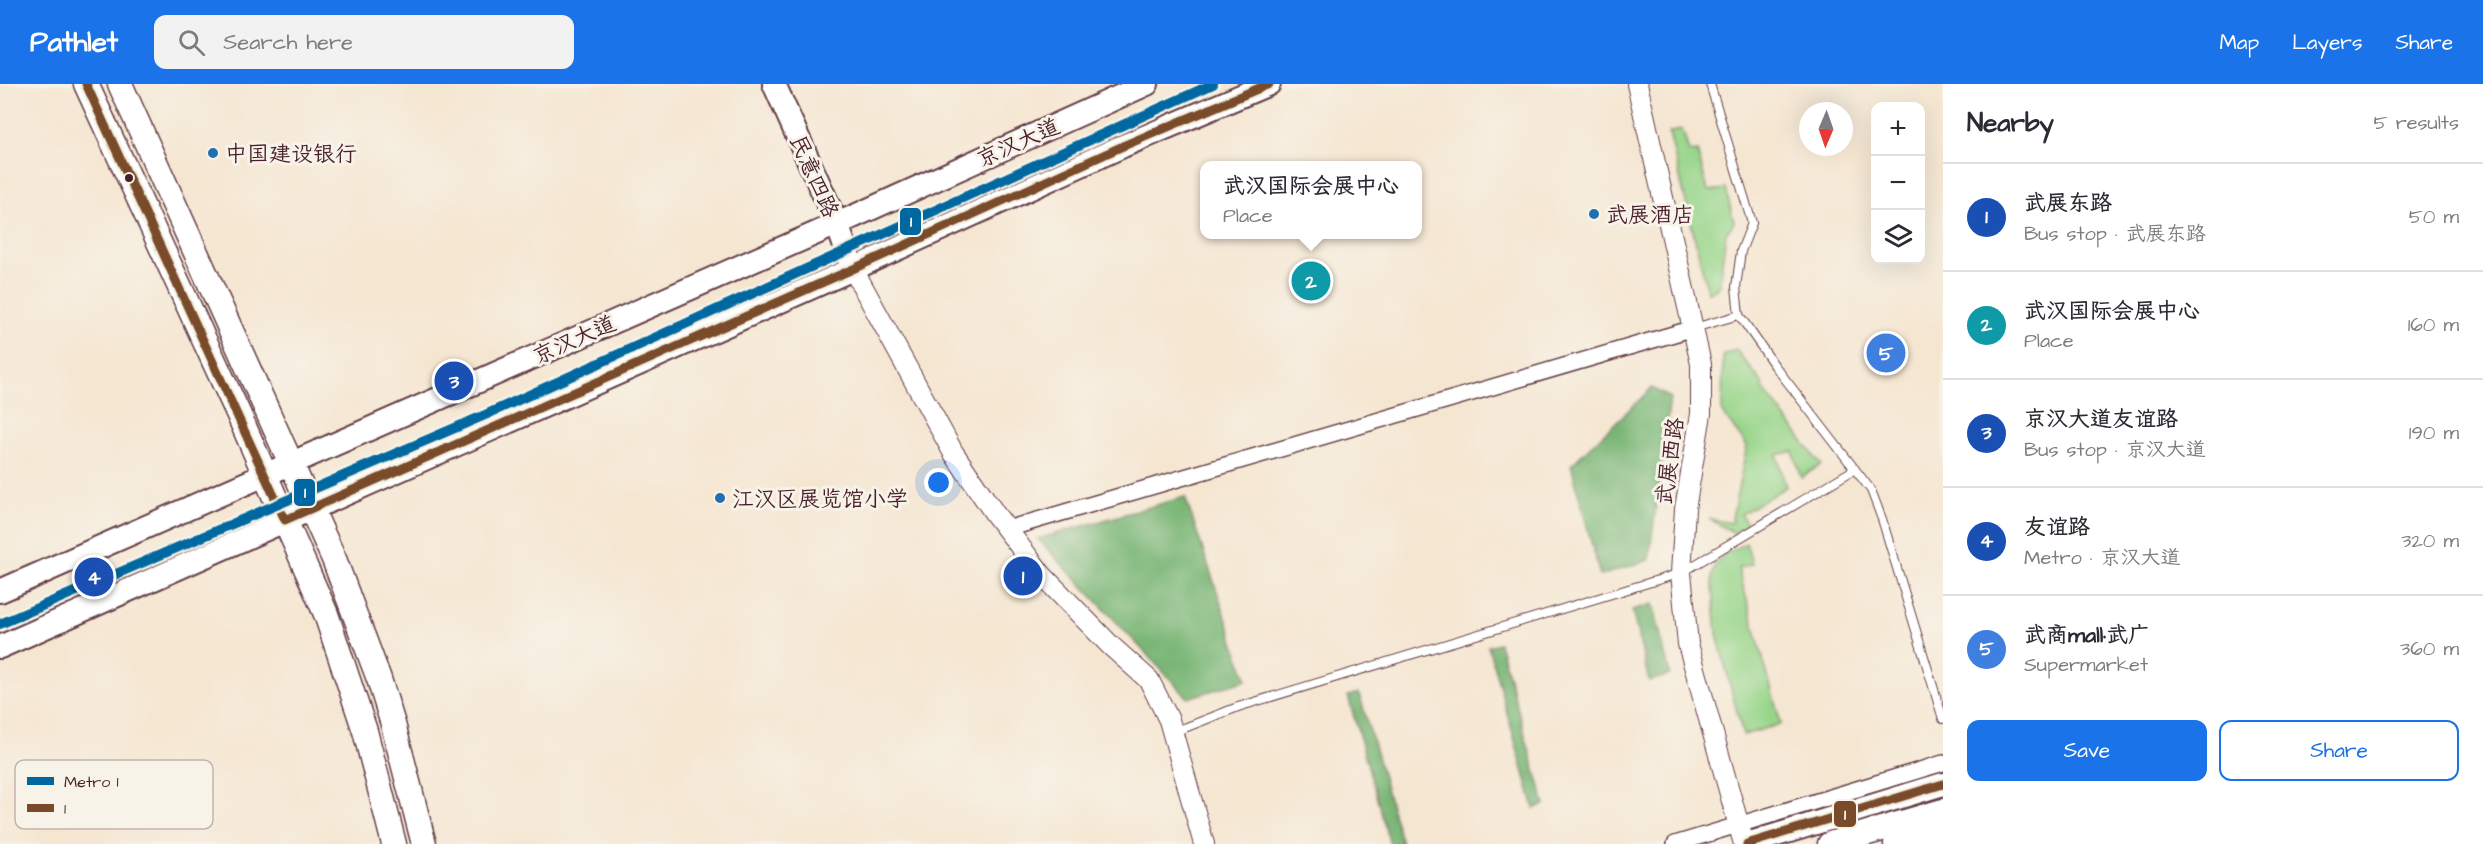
<!DOCTYPE html>
<html lang="en">
<head>
<meta charset="utf-8">
<style>
	:root { --surface:#fff; --page:#f2f2f3; --text:#2b2b33; --muted:#7c7c81; --line:#e1e1e2; --accent:#1a73e8 }
	body { margin:0; font-family:"Architects Daughter","LXGW WenKai TC",sans-serif; background:var(--page); color:var(--text) }
	.controls { position:absolute; right:18px; top:18px; display:grid; overflow:hidden; border-radius:12px; box-shadow:0 6px 24px #0002 }
	.controls button { width:54px; height:54px; display:grid; place-items:center; padding:0; border:0; border-bottom:2px solid var(--line); background:var(--surface); color:var(--text); font:30px sans-serif }
	.compass { position:absolute; left:1799px; top:18px; width:54px; height:54px; border-radius:50%; background:var(--surface); box-shadow:0 6px 24px #0002; rotate:182deg }
	.you { position:absolute; left:939px; top:399px; width:21px; height:21px; margin:-15px; border:4px solid #fff; border-radius:50%; background:#1a73e8; box-shadow:0 0 0 9px #1a73e833 }
	.badge { display:grid; place-items:center; width:39px; height:39px; border-radius:50%; background:var(--accent); color:#fff; font-size:20px; font-weight:700 }
	.pin { position:absolute; translate:-50% -50%; border:3px solid #fff; box-shadow:0 2px 6px #0006 }
	.popup { position:absolute; left:1200px; top:77px; width:222px; height:78px; box-sizing:border-box; display:grid; place-content:center; border-radius:12px; background:var(--surface); filter:drop-shadow(0 2px 4px #0005); font-size:20px; white-space:nowrap; color:var(--muted) }
	.popup b { font-size:22px; color:var(--text) }
	.popup::after { content:''; position:absolute; left:50%; top:100%; margin-left:-12px; border:12px solid transparent; border-top-color:var(--surface) }
	.list { margin:0; padding:0; list-style:none }
	h2 { display:flex; justify-content:space-between; align-items:center; height:78px; margin:0; padding:0 24px; font-size:26px }
	h2 small { font-size:20px; font-weight:400; color:var(--muted) }
	.list li { display:grid; grid-template-columns:39px 1fr auto; gap:18px; align-items:center; box-sizing:border-box; height:108px; padding:0 24px; border-top:2px solid var(--line) }
	.list b { display:block; font-size:22px; white-space:nowrap }
	.list p { margin:0; font-size:20px; white-space:nowrap; color:var(--muted) }
	.list em { font-size:20px; font-style:normal; color:var(--muted) }
	.actions { display:flex; gap:12px; padding:18px 24px }
	.actions a { flex:1; padding:14px 0; border:2px solid var(--accent); border-radius:12px; text-align:center; font-size:21px; color:var(--accent) }
	.actions .main { background:var(--accent); color:#fff }
	.icon { flex:none; width:33px; height:33px; fill:none; stroke:currentColor; stroke-width:2; stroke-linecap:round; stroke-linejoin:round }
	.map { position:relative; flex:none; width:1943px; height:760px; overflow:hidden }
	header { display:flex; align-items:center; gap:36px; box-sizing:border-box; height:84px; padding:0 30px; background:var(--accent); color:#fff }
	header strong { font-size:28px }
	nav { display:flex; gap:33px; margin-inline-start:auto; font-size:21px }
	.search { width:420px; height:54px; background:var(--page); display:flex; align-items:center; gap:15px; box-sizing:border-box; padding:0 21px; border-radius:12px; color:var(--muted); font-size:22px }
	main { display:flex }
	aside { flex:1; background:var(--surface) }
	.map>svg:first-child { display:block }
	.green { fill:#97d58a; stroke:#707a5a; stroke-width:1.5 }
	.forest { fill:#79b676; stroke:#626a50; stroke-width:1.5 }
	.lines { fill:none; stroke-linecap:round; stroke-linejoin:round }
	.service-casing { stroke:#643d44; stroke-width:10 }
	.minor-casing { stroke:#643d44; stroke-width:18 }
	.tertiary-casing { stroke:#643d44; stroke-width:22 }
	.secondary-casing { stroke:#643d44; stroke-width:26 }
	.primary-casing { stroke:#643d44; stroke-width:27 }
	.service { stroke:#fff; stroke-width:8 }
	.minor { stroke:#fff; stroke-width:15 }
	.tertiary { stroke:#fff; stroke-width:20 }
	.secondary { stroke:#fff; stroke-width:22 }
	.primary { stroke:#fff; stroke-width:24 }
	.bus-1-casing { stroke:#f7f3e8; stroke-width:14 }
	.bus-1 { stroke:#7a4b2a; stroke-width:9 }
	.metro-1-casing { stroke:#f7f3e8; stroke-width:15 }
	.metro-1 { stroke:#0067a1; stroke-width:10 }
	.poi-dot { fill:#1f6fb2; stroke:#f7f3e8; stroke-width:2 }
	.bus-dot { fill:#4a1f2b; stroke:#f7f3e8; stroke-width:2 }
	.labels { text-anchor:middle; stroke-width:6; stroke-linejoin:round; paint-order:stroke }
	.street-label { font-size:22px; fill:#4a1f2b; stroke:#f7f3e8 }
	.poi-label { font-size:22px; fill:#4a1f2b; stroke:#f7f3e8; text-anchor:start }
	.key { fill:#f7f3e8; stroke:#c3b3af; stroke-width:1.5 }
	.key-label { font-size:16px; fill:#4a1f2b }
	.line-badge { stroke:#f7f3e8; stroke-width:2 }
	.badge-label { font-size:16px; text-anchor:middle; font-weight:bold; fill:#fff }
</style>
</head>
<body>
<header>
<strong>Pathlet</strong>
<div class="search"><svg class="icon" aria-label="search" viewBox="0 0 24 24"><circle cx="10" cy="10" r="6"/><path d="M15 15l6 6"/></svg>Search here</div>
<nav><a>Map</a><a>Layers</a><a>Share</a></nav>
</header>
<main>
<div class="map">
<svg width="1943" height="760" viewBox="0 0 1943 760">
	<rect width="100%" height="100%" fill="#f7f3e8"/>
	<filter id="ink" filterUnits="userSpaceOnUse"><feTurbulence type="fractalNoise" baseFrequency=".0167" numOctaves="2"/><feDisplacementMap in="SourceGraphic" scale="12" xChannelSelector="R" yChannelSelector="G"/><feConvolveMatrix kernelMatrix="1 2 1 2 8 2 1 2 1" color-interpolation-filters="sRGB"/></filter>
	<filter id="wash" filterUnits="userSpaceOnUse"><feTurbulence type="fractalNoise" baseFrequency=".008" numOctaves="4" result="noise"/><feDisplacementMap in="SourceGraphic" scale="24" xChannelSelector="R" yChannelSelector="G"/><feGaussianBlur stdDeviation="1.35" result="paint"/><feColorMatrix in="noise" values="0 0 0 0 0 0 0 0 0 0 0 0 0 0 0 0 0 1.4 0 .05"/><feComposite in="paint" operator="in"/></filter>
	<g filter="url(#wash)">
		<rect width="100%" height="100%" fill="#f5e6d2"/>
		<g class="green">
			<polygon points="1682,45 1689,68 1697,67 1708,107 1726,105 1734,138 1726,150 1719,201 1715,206 1708,208 1669,49"/>
			<polygon points="1736,266 1764,301 1762,303 1821,381 1801,393 1793,367 1777,371 1786,403 1741,430 1748,442 1734,449 1709,435 1731,439 1747,362 1722,328 1723,271"/>
			<polygon points="1746,459 1752,480 1738,484 1781,640 1743,651 1717,550 1712,493 1716,479 1725,470"/>
		</g>
		<g class="forest">
			<polygon points="1652,304 1670,314 1649,476 1600,492 1571,381"/>
			<polygon points="1185,413 1247,596 1188,614 1038,455"/>
			<polygon points="1653,520 1670,591 1649,597 1632,526"/>
			<polygon points="1499,559 1545,721 1534,724 1488,562"/>
			<polygon points="1359,609 1402,760 1390,760 1348,612"/>
		</g>
	</g>
	<g filter="url(#ink)">
		<g class="lines">
			<defs>
				<g id="service">
					<polyline points="1710,0 1752,139 1741,167 1736,203 1739,231"/>
					<polyline points="1694,244 1739,231 1775,282 1871,406 1882,435 1943,635"/>
					<polyline points="1174,648 1238,623 1681,489 1855,385"/>
				</g>
				<g id="minor">
					<polyline points="1007,445 1694,244"/>
					<polyline points="1675,760 1943,679"/>
				</g>
				<g id="tertiary">
					<polyline points="1637,0 1701,280 1701,330 1685,425 1681,489 1688,560 1744,760"/>
					<polyline points="853,185 953,368 995,430 1042,491 1111,562 1149,596 1169,636 1204,760"/>
				</g>
				<g id="secondary">
					<polyline points="774,0 837,140 853,185"/>
					<polyline points="0,507 837,140 1147,0"/>
					<polyline points="0,563 853,185 1123,62 1269,0"/>
					<polyline points="1747,760 1943,700"/>
				</g>
				<g id="primary">
					<polyline points="86,0 238,329 326,530 365,647 394,760"/>
					<polyline points="120,0 334,475 379,595 393,640 424,760"/>
					<polyline points="1830,760 1943,727"/>
					<polyline points="1896,760 1943,746"/>
				</g>
			</defs>
			<use href="#service" class="service-casing"/>
			<use href="#minor" class="minor-casing"/>
			<use href="#tertiary" class="tertiary-casing"/>
			<use href="#secondary" class="secondary-casing"/>
			<use href="#primary" class="primary-casing"/>
			<use href="#service" class="service"/>
			<use href="#minor" class="minor"/>
			<use href="#tertiary" class="tertiary"/>
			<use href="#secondary" class="secondary"/>
			<use href="#primary" class="primary"/>
			<defs>
				<g id="bus-1">
					<polyline points="86,0 285,436 853,185 1123,62 1269,0"/>
					<polyline points="1747,760 1943,700"/>
				</g>
			</defs>
			<use href="#bus-1" class="bus-1-casing"/>
			<use href="#bus-1" class="bus-1"/>
			<defs>
				<polyline id="metro-1" points="0,540 485,331 1213,0"/>
			</defs>
			<use href="#metro-1" class="metro-1-casing"/>
			<use href="#metro-1" class="metro-1"/>
		</g>
	</g>
	<g class="poi-dot">
		<circle cx="213" cy="69" r="6"/>
		<circle cx="1594" cy="130" r="6"/>
		<circle cx="720" cy="414" r="6"/>
	</g>
	<circle class="bus-dot" cx="129" cy="94" r="5"/>
	<g class="labels">
		<g class="street-label">
			<text transform="translate(1018 58) rotate(-24)" y="8">京汉大道</text>
			<text transform="translate(815 92) rotate(66)" y="8">民意四路</text>
			<text transform="translate(574 255) rotate(-24)" y="8">京汉大道</text>
			<text transform="translate(1669 377) rotate(-82)" y="8">武展西路</text>
		</g>
		<g class="poi-label">
			<text x="225" y="77">中国建设银行</text>
			<text x="1606" y="138">武展酒店</text>
			<text x="732" y="422">江汉区展览馆小学</text>
		</g>
	</g>
	<rect x="15" y="676" width="198" height="69" rx="9" class="key"/>
	<rect x="27" y="693" width="27" height="8" fill="#0067a1"/>
	<rect x="27" y="720" width="27" height="8" fill="#7a4b2a"/>
	<g class="key-label">
		<text x="64" y="703">Metro 1</text>
		<text x="64" y="730">1</text>
	</g>
	<g class="line-badge">
		<rect x="899" y="123" width="23" height="29" rx="6" fill="#0067a1"/>
		<rect x="293" y="394" width="23" height="29" rx="6" fill="#0067a1"/>
		<rect x="1833" y="716" width="24" height="28" rx="6" fill="#7a4b2a"/>
	</g>
	<g class="badge-label">
		<text x="911" y="143">1</text>
		<text x="305" y="414">1</text>
		<text x="1845" y="736">1</text>
	</g>
</svg>
<div class="controls">
<button>+</button>
<button>−</button>
<button><svg class="icon" aria-label="layers" viewBox="0 0 24 24"><path d="M12 4l9 5-9 5-9-5zM3 14l9 5 9-5"/></svg></button>
</div>
<svg class="compass" viewBox="-18 -18 36 36"><path d="M0-13l5 13h-10z" fill="#e53935"/><path d="M0 13l5-13h-10z" fill="#7c7c81"/></svg>
<div class="you"></div>
<div class="pin badge" style="left:1023px;top:492px;background:#1a4fb4">1</div>
<div class="pin badge" style="left:1311px;top:197px;background:#0f9aa8">2</div>
<div class="popup"><b>武汉国际会展中心</b>Place</div>
<div class="pin badge" style="left:454px;top:297px;background:#1a4fb4">3</div>
<div class="pin badge" style="left:94px;top:493px;background:#1a4fb4">4</div>
<div class="pin badge" style="left:1886px;top:269px;background:#3f7fe0">5</div>
</div>
<aside>
<h2>Nearby<small>5 results</small></h2>
<ul class="list">
<li><span class="badge" style="background:#1a4fb4">1</span><div><b>武展东路</b><p>Bus stop · 武展东路</p></div><em>50 m</em></li>
<li><span class="badge" style="background:#0f9aa8">2</span><div><b>武汉国际会展中心</b><p>Place</p></div><em>160 m</em></li>
<li><span class="badge" style="background:#1a4fb4">3</span><div><b>京汉大道友谊路</b><p>Bus stop · 京汉大道</p></div><em>190 m</em></li>
<li><span class="badge" style="background:#1a4fb4">4</span><div><b>友谊路</b><p>Metro · 京汉大道</p></div><em>320 m</em></li>
<li><span class="badge" style="background:#3f7fe0">5</span><div><b>武商mall·武广</b><p>Supermarket</p></div><em>360 m</em></li>
</ul>
<div class="actions"><a class="main">Save</a><a>Share</a></div>
</aside>
</main>
</body>
</html>
